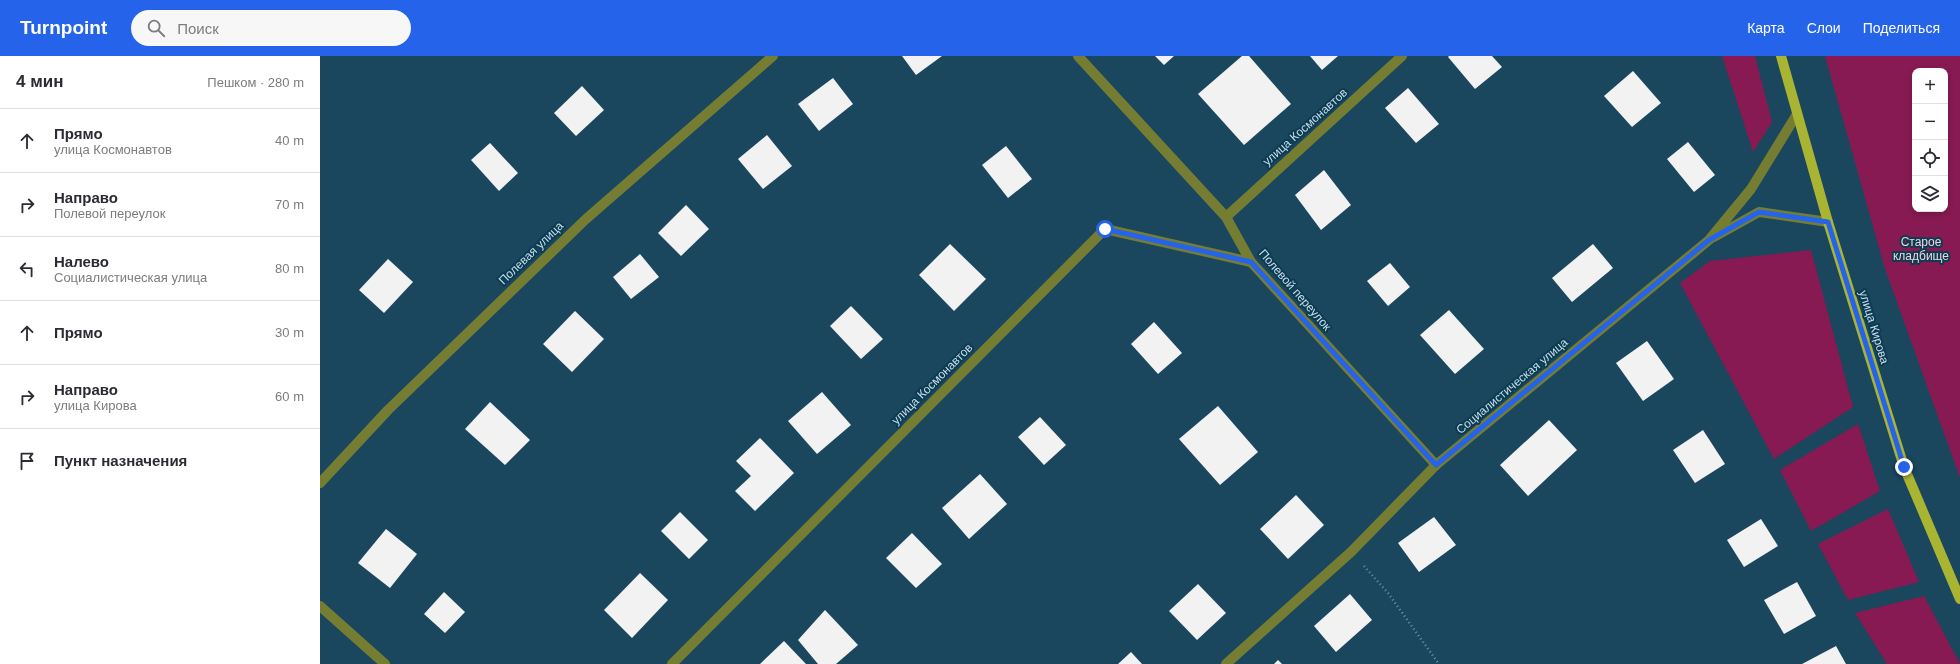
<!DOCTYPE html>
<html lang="ru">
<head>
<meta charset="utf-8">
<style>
	:root { --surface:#fff; --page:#f7f7f7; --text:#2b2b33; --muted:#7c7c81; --line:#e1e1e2; --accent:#2563eb }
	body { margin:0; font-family:Helvetica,sans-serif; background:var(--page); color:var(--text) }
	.controls { position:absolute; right:12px; top:12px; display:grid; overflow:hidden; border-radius:8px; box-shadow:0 2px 6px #0003 }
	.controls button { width:36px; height:36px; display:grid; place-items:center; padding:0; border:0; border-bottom:1px solid var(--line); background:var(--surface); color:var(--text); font:20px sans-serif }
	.stop { position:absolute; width:12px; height:12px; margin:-9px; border:3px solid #2563eb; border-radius:50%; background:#fff }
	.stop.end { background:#2563eb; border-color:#fff; box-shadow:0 1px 4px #0008 }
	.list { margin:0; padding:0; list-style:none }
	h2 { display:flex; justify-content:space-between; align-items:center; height:52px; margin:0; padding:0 16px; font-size:17px }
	h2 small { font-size:13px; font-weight:400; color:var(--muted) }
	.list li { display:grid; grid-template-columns:26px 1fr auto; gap:12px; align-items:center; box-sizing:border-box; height:64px; padding:0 16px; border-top:1px solid var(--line) }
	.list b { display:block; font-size:15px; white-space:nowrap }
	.list p { margin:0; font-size:13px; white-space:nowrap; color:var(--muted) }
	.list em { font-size:13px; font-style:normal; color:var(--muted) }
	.icon { flex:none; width:22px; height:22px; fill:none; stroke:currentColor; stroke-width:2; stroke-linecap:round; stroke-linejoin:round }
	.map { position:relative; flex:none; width:1640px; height:608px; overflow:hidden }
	header { display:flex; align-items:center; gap:24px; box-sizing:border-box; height:56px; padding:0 20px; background:var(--accent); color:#fff }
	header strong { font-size:19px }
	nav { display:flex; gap:22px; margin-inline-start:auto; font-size:14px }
	.search { width:280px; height:36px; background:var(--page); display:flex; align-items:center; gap:10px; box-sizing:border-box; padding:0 14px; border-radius:22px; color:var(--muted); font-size:15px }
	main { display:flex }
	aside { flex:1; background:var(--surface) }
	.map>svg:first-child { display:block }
	.green { fill:#871a52; fill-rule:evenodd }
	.building { fill:#f2f2f2 }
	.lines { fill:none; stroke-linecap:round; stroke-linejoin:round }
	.path { stroke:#7091a4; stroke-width:2.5; stroke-dasharray:1 3; stroke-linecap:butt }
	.minor { stroke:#757d33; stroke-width:10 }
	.major { stroke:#a8b432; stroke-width:10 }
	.route { stroke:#2563eb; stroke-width:5 }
	.labels { text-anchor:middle; stroke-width:4; stroke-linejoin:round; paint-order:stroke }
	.street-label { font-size:12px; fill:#c8dfed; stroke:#0d3c52 }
	.park-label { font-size:12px; fill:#f2d3de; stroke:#0d3c52 }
</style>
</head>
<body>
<header>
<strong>Turnpoint</strong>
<div class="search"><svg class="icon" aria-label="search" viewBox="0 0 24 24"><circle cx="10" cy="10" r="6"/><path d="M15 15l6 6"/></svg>Поиск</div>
<nav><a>Карта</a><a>Слои</a><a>Поделиться</a></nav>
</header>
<main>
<aside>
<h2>4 мин<small>Пешком · 280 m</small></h2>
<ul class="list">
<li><svg class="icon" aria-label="ahead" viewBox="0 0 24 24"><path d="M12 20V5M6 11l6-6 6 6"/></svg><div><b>Прямо</b><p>улица Космонавтов</p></div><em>40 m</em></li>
<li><svg class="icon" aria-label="right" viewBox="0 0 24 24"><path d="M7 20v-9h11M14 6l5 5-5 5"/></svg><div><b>Направо</b><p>Полевой переулок</p></div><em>70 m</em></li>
<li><svg class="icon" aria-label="left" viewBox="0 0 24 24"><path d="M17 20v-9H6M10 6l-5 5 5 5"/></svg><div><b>Налево</b><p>Социалистическая улица</p></div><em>80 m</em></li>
<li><svg class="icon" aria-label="ahead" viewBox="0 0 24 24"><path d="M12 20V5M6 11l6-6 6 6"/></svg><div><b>Прямо</b></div><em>30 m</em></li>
<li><svg class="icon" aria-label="right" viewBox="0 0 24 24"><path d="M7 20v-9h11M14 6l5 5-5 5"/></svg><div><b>Направо</b><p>улица Кирова</p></div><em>60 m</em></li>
<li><svg class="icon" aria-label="arrive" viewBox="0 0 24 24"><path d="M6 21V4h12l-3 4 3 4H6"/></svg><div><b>Пункт назначения</b></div></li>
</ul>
</aside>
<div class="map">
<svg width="1640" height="608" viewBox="0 0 1640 608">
	<rect width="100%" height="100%" fill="#1a465e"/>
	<g class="green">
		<polygon points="1402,0 1435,0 1452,66 1433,96"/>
		<path d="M1505 0H1640V422L1565 213ZM1595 15H1625V153H1595Z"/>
		<polygon points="1491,194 1533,351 1454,403 1360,227 1390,205"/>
		<polygon points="1538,368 1560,435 1491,475 1460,414"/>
		<polygon points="1568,453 1599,526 1528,544 1498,488"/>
		<polygon points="1604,540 1640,608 1567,608 1535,557"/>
	</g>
	<g class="building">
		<polygon points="582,0 622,0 596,19"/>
		<polygon points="835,0 854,0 844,9"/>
		<polygon points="922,0 929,0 971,48 924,89 878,38"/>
		<polygon points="990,0 1018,0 1002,14"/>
		<polygon points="1129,0 1172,0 1182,11 1155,33 1128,1"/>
		<polygon points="1313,15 1341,47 1312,71 1284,40"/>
		<polygon points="513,22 533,48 499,75 478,48"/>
		<polygon points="262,30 284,54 256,80 234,57"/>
		<polygon points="1088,32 1119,68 1096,87 1065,52"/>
		<polygon points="447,79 472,110 443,133 418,103"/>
		<polygon points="1368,86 1395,119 1374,136 1347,103"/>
		<polygon points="170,87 198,117 179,135 151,104"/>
		<polygon points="686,90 712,123 688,142 662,109"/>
		<polygon points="1004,114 1031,149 1001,174 975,139"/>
		<polygon points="366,149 389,173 361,200 338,177"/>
		<polygon points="630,188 666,223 634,255 599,219"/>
		<polygon points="1273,188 1293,212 1252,246 1232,222"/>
		<polygon points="320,198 339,221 311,243 293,221"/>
		<polygon points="68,203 93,226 64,257 39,234"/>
		<polygon points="1070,207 1090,231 1068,250 1047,225"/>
		<polygon points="531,250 563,283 541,303 510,270"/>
		<polygon points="1129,254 1164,293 1135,318 1100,279"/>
		<polygon points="255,255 284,283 252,316 223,288"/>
		<polygon points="834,266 862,297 838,318 811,288"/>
		<polygon points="1327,285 1354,323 1323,345 1296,307"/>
		<polygon points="502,336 531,369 497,398 468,365"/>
		<polygon points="170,346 210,384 185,409 145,373"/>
		<polygon points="898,350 938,396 900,429 859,383"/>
		<polygon points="720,361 746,389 724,409 698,381"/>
		<polygon points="1229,364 1257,394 1208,440 1180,409"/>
		<polygon points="1383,374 1405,408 1375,427 1353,394"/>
		<polygon points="440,382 474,417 435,455 415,435 431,420 416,405"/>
		<polygon points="660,418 687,448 649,483 622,452"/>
		<polygon points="976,439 1004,469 968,503 940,473"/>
		<polygon points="360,456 388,484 369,503 341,475"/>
		<polygon points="1114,461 1136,489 1099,516 1078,487"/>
		<polygon points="1441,463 1458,490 1424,511 1407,484"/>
		<polygon points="66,473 97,498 70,532 38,507"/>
		<polygon points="592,477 622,508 596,532 566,502"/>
		<polygon points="320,517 348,544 312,582 284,554"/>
		<polygon points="1477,526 1496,560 1464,578 1444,544"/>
		<polygon points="878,528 906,557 877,584 849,555"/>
		<polygon points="124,536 145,556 125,577 104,558"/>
		<polygon points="1030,538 1052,564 1016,596 994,570"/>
		<polygon points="505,554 538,589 516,608 498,608 478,584"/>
		<polygon points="464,585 486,608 440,608"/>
		<polygon points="1516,590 1526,608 1482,608"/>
		<polygon points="811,596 822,608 798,608"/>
		<polygon points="958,604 962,608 954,608"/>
	</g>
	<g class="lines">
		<polyline class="path" points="1044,510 1068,537 1119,608"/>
		<g class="minor">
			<polyline points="758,0 906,161 931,206 1116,409"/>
			<polyline points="906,161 1082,0"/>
			<polyline points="1394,181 1439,156 1508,166"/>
			<polyline points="0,427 68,354 266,163 453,0"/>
			<polyline points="0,550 65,608"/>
			<polyline points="352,608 785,173 931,206"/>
			<polyline points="906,608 1031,496 1116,409 1389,184 1431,133 1477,58"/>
		</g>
		<polyline class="major" points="1461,0 1508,166 1584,411 1640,543"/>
	</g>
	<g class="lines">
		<polyline class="route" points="785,173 931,206 1116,409 1389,184 1439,156 1508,166 1584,411"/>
	</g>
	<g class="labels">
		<g class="street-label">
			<text transform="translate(985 71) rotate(-42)" y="4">улица Космонавтов</text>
			<text transform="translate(211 197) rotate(-44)" y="4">Полевая улица</text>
			<text transform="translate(975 234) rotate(49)" y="4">Полевой переулок</text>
			<text transform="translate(1554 271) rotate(73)" y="4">улица Кирова</text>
			<text transform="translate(612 328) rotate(-45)" y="4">улица Космонавтов</text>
			<text transform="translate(1192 330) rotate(-40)" y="4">Социалистическая улица</text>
		</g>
		<g class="park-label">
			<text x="1601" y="190">Старое<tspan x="1601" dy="14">кладбище</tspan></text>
		</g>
	</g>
</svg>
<div class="controls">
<button>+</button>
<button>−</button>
<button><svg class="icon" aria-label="locate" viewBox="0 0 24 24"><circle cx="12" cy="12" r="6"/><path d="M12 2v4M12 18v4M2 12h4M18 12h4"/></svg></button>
<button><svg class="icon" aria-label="layers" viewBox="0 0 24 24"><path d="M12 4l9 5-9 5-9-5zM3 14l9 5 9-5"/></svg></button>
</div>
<div class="stop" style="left:785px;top:173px"></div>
<div class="stop end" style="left:1584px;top:411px"></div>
</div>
</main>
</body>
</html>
